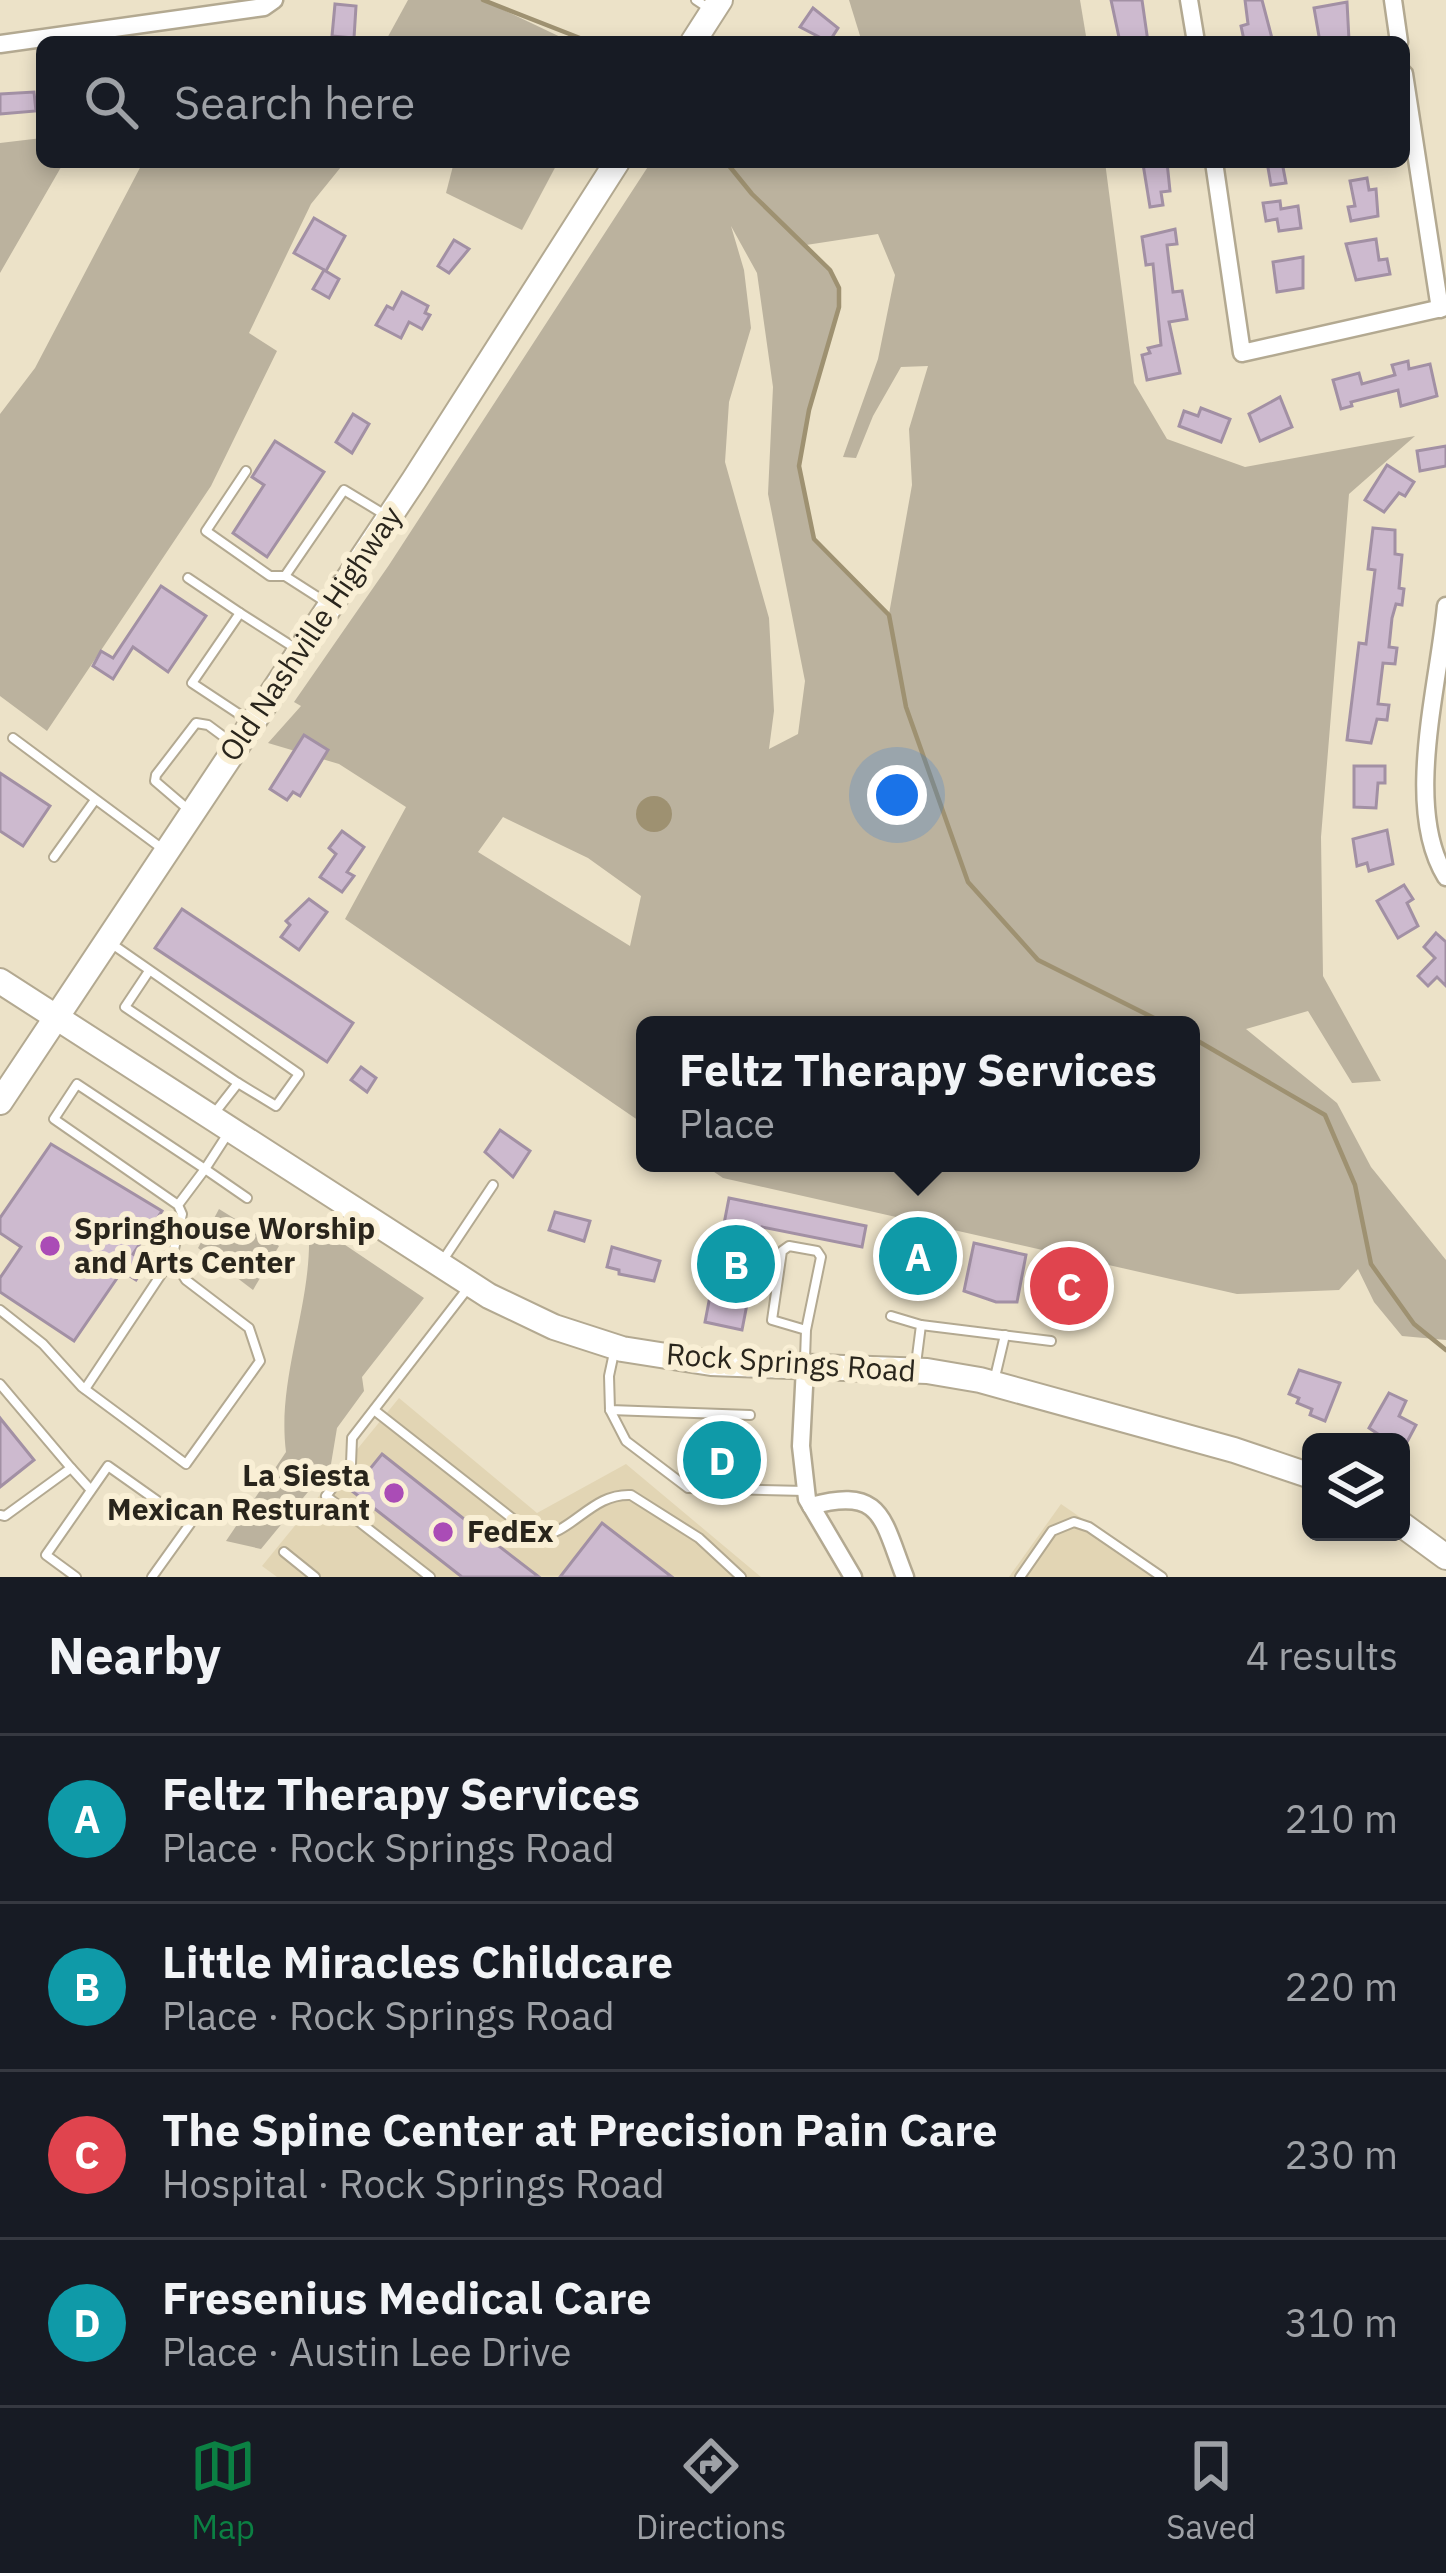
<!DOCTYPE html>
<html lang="en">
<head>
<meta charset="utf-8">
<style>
	:root { --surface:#171b24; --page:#242831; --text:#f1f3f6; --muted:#9ea1a6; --line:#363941; --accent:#0b8043 }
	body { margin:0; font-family:"IBM Plex Sans",sans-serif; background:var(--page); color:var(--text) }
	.controls { position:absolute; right:36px; bottom:36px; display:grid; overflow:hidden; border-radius:18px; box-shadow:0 6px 18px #0003 }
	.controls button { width:108px; height:108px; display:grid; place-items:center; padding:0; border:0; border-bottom:3px solid var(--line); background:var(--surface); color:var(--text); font:60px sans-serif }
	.you { position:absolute; left:897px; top:795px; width:42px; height:42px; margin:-30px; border:9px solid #fff; border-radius:50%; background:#1a73e8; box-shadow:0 0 0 18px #1a73e833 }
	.badge { display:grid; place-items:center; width:78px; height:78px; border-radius:50%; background:var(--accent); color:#fff; font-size:39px; font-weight:700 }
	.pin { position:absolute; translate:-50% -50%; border:6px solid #fff; box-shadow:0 3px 12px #0006 }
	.popup { position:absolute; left:636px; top:1016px; width:564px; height:156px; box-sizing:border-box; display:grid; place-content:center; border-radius:18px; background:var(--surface); filter:drop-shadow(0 3px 9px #0005); font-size:39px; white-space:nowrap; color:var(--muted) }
	.popup b { font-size:45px; color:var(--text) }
	.popup::after { content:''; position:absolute; left:50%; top:100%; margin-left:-24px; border:24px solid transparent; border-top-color:var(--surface) }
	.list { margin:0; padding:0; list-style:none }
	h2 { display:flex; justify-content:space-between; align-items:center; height:156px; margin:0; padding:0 48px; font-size:51px }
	h2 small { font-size:39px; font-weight:400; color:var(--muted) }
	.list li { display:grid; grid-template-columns:78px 1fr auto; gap:36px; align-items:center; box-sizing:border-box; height:168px; padding:0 48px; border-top:3px solid var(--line) }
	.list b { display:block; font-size:45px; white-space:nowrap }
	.list p { margin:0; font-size:39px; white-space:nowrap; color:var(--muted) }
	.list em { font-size:39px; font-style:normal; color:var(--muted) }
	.icon { flex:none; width:66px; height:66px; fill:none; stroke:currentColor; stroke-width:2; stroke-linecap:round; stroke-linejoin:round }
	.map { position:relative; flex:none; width:1446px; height:1577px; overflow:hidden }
	.search { position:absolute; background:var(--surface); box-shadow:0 6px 18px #0003; left:36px; right:36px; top:36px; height:132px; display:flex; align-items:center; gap:30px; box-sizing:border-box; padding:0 42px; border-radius:18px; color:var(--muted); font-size:45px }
	.sheet { height:828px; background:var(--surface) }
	nav { display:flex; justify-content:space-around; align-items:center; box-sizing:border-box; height:168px; border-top:3px solid var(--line); background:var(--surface); font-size:33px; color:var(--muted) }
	nav a { display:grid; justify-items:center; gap:6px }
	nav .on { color:var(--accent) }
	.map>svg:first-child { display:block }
	.built { fill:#e2d5b4 }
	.green { fill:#bbb29e; fill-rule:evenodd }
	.water { fill:#9e9171 }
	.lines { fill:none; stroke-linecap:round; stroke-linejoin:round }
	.stream { stroke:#9e9171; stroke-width:4.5 }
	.building { fill:#cdbacf; stroke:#a290a4; stroke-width:3 }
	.lane-casing { stroke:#b3a991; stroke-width:12 }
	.street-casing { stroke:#b3a991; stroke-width:21 }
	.secondary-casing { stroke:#b3a991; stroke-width:28 }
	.lane { stroke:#fff; stroke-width:8 }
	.street { stroke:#fff; stroke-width:16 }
	.secondary { stroke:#fff; stroke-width:24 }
	.poi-dot { fill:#aa4cb6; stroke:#f9efd5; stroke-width:4.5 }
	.labels { text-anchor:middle; stroke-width:12; stroke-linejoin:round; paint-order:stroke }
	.street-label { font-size:30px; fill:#29251c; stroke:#f9efd5 }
	.poi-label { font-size:30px; font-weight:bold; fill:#29251c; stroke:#f9efd5; text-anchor:start }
</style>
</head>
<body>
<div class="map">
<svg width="1446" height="1577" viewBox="0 0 1446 1577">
	<rect width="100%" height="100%" fill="#ece2c8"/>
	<g class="built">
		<polygon points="399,1398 537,1513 626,1464 761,1577 277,1577 262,1566"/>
		<polygon points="1061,1504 1167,1577 1009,1577"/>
	</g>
	<g class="green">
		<polygon points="408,0 483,0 571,42 385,42"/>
		<polygon points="849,0 1080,0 1087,42 867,42 861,39"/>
		<polygon points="42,138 42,162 64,162 0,273 0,143"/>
		<polygon points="143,162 345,162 311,204 249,333 277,351 211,486 47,731 0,696 0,414 35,368"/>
		<polygon points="454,162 558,162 522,230 446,193"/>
		<path d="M651 162H1105L1134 383 1167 439 1245 467 1415 436 1349 494 1321 837 1323 976 1381 1081 1352 1083 1308 1011 1246 1029 1337 1103 1371 1167 1446 1260V1340L1402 1336 1374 1302 1358 1269 1339 1290 1237 1294 723 1178 701 1163H1191V1025H645V1125L345 919 406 807 339 764 268 743 301 706 294 702 389 565ZM731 226 757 273 773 387 768 494 805 681 798 734 769 749 774 711 769 618 725 462 729 402 751 328 744 270ZM878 234 895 275 878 359 843 457 856 458 873 416 901 367 928 366 909 429 912 485 889 614 814 539 799 466 809 410 839 307V288L830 270 806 245ZM503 817 588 858 641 896 630 946 478 852Z"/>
		<polygon points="219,1209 279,1246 253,1290 198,1248"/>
		<path d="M308 1220 424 1298 362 1377 364 1391 337 1428 331 1464 261 1549 226 1541 286 1452C276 1374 316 1298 308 1220Z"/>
	</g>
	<circle class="water" cx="654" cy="814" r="18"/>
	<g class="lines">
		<g class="stream">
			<polyline points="483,0 590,42"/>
			<polyline points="726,162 752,194 830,270 839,288 839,307 809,410 799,466 814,539 889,615 906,707 968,882 1038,960 1168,1025"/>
			<polyline points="1191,1037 1325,1115 1355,1185 1371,1264 1414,1324 1446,1350"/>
		</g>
	</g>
	<g class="building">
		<polygon points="1111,0 1142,0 1148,42 1120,42"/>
		<polygon points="1245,0 1262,0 1273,42 1244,40 1241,26 1248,24"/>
		<polygon points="1347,2 1349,40 1320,42 1314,8"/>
		<polygon points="335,4 356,6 354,38 332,36"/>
		<polygon points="813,8 838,28 829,42 800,27"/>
		<polygon points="34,92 36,111 0,114 0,94"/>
		<polygon points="1154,162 1167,162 1170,191 1161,192 1163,205 1150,207 1143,164"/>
		<polygon points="1267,162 1282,162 1286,183 1271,185"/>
		<polygon points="1367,178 1369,190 1376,189 1378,216 1351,221 1348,207 1355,206 1350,181"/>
		<polygon points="1280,201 1281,209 1298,206 1301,228 1279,231 1277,219 1266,221 1263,203"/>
		<polygon points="314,218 345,236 326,271 294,253"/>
		<polygon points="1175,229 1177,244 1167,245 1169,262 1173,292 1182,291 1187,319 1169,322 1180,373 1147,380 1142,355 1150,353 1148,348 1161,345 1153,264 1146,265 1142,237"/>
		<polygon points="1376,239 1379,260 1387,259 1390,274 1356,280 1346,244"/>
		<polygon points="454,240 469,249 449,273 438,266"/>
		<polygon points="1303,257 1303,288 1277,292 1273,262"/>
		<polygon points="324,270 339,279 329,298 313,289"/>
		<polygon points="402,292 428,306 425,313 430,315 422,329 409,322 401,338 376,325 387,306 393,309"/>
		<polygon points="1408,361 1409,369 1430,364 1437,396 1401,406 1398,390 1351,402 1352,406 1341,409 1333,380 1359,373 1362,384 1395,375 1392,365"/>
		<polygon points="1280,397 1292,427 1260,441 1249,414"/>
		<polygon points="1201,408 1230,419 1221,442 1179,426 1184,411 1198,416"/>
		<polygon points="353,414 369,424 352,453 336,442"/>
		<polygon points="275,441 324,472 267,557 233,533 264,485 252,477"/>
		<polygon points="1446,446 1446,466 1420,471 1417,451"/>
		<polygon points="1387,465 1414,482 1405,496 1399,493 1384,512 1365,500"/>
		<polygon points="1373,528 1395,530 1395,554 1402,555 1399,588 1404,589 1402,605 1396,604 1392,618 1389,647 1397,648 1395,664 1383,663 1378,704 1389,705 1387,720 1377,719 1371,743 1347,740 1359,643 1366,644 1375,570 1368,569"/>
		<polygon points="161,586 206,616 168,672 133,647 113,679 93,666 101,651 113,658"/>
		<polygon points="304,735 328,750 300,796 293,792 287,800 270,789"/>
		<polygon points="1354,766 1385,766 1385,783 1378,783 1376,808 1354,807"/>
		<polygon points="0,773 50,806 23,846 0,831"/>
		<polygon points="1387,830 1393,864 1369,871 1367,863 1357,866 1353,839"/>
		<polygon points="342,831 364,847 347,872 354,876 342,892 320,877 336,854 329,848"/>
		<polygon points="1404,885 1413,899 1407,903 1418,926 1398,938 1377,901"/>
		<polygon points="309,899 327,912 299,950 281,937 290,925 286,921"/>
		<polygon points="182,909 353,1023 327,1062 155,948"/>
		<polygon points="1436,933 1446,942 1446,986 1437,977 1428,986 1418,976 1435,958 1424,947"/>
		<polygon points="361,1067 376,1078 367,1092 351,1080"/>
		<polygon points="500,1130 530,1151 513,1177 485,1152"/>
		<polygon points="51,1144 162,1211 133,1254 147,1263 136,1280 122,1271 74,1341 0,1292 0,1278 21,1247 0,1233 0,1218"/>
		<polygon points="729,1198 866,1226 862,1247 762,1227 742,1330 705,1322"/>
		<polygon points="555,1212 590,1221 584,1241 549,1230"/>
		<polygon points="897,1228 949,1238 940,1284 933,1287 888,1274"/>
		<polygon points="974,1243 1026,1255 1017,1302 996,1302 964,1291"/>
		<polygon points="612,1247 660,1261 654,1281 619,1274 619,1270 607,1267"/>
		<polygon points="1051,1258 1097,1268 1088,1314 1081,1312 1080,1316 1042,1304"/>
		<polygon points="1299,1370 1340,1383 1325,1421 1310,1415 1312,1409 1297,1403 1299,1398 1289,1394"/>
		<polygon points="1389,1393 1406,1401 1399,1416 1416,1425 1407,1442 1390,1442 1369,1428"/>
		<polygon points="0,1418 34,1460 0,1487"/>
		<polygon points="691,1439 755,1440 754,1481 691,1480"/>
		<polygon points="382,1454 478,1530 539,1577 462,1577 352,1491"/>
		<polygon points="602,1523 672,1577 560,1577"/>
	</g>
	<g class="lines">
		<defs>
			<g id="lane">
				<polyline points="696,0 711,10"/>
				<polyline points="246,471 206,531 270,576 285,576 324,601"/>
				<polyline points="285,576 344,490 387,516"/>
				<polyline points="188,578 240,613"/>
				<polyline points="251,722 192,683 240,613 298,650"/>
				<polyline points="13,738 164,850"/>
				<polyline points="190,811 155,781 156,775 196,723 208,725 235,745"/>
				<polyline points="54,857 95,800"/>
				<polyline points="112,944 299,1074 276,1106 238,1083 213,1115"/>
				<polyline points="149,971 125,1007 238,1083"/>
				<polyline points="227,1135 205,1169 247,1198"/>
				<polyline points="441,1263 493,1185"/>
				<polyline points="0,1310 43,1344 82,1387 186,1464 260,1361 249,1328 186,1280 172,1258 182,1214 178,1205 54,1119 77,1084 205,1169 178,1205"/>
				<polyline points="891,1316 921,1325 916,1364"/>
				<polyline points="921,1325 1051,1341"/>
				<polyline points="615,1348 609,1376 610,1410 750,1415"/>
				<polyline points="805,1359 806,1330 821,1257 817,1251 789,1246 782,1251 772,1320 806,1330"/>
				<polyline points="995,1377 1005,1335"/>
				<polyline points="0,1384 71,1468 5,1516 0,1515"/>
				<polyline points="85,1389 172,1258"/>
				<path d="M374 1410 536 1537C573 1534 591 1493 631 1495L699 1538 741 1577"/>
				<polyline points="610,1410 626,1441 688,1488 805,1491"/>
				<polyline points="71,1468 90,1489"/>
				<polyline points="284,1552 315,1577"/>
				<polyline points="76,1577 46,1555 108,1466 190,1524 152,1577"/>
				<polyline points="430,1577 326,1496 351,1464 352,1438 468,1288"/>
				<polyline points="1020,1577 1052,1531 1074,1522 1089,1527 1162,1577"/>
			</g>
			<g id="street">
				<polyline points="1189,0 1196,42"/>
				<polyline points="1393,0 1399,42"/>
				<polyline points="0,44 264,7 274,0"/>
				<polyline points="1404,74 1440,309"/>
				<polyline points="1214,162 1242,353 1446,307"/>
				<path d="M1446 606C1439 685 1403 808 1446 877"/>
				<polyline points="805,1367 801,1446 807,1499 853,1577"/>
				<path d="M811 1506C883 1486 882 1519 905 1577"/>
			</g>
			<g id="secondary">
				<polyline points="693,42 720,0"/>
				<polyline points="0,981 489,1296 554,1327 622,1349 711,1363 927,1371 980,1380 1234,1450 1311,1476"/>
				<polyline points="0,1102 414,480 617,162"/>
				<polyline points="1401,1524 1446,1557"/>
			</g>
		</defs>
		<use href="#lane" class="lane-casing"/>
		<use href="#street" class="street-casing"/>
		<use href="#secondary" class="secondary-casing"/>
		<use href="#lane" class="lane"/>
		<use href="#street" class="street"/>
		<use href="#secondary" class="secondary"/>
	</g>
	<g class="poi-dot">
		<circle cx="50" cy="1246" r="12"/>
		<circle cx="394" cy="1493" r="12"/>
		<circle cx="443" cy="1532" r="12"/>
	</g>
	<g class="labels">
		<g class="street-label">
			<text transform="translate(311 634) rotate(-56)" y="10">Old Nashville Highway</text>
			<text transform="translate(791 1363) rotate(4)" y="10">Rock Springs Road</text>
		</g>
		<g class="poi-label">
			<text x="74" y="1239">Springhouse Worship<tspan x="74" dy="34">and Arts Center</tspan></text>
			<text x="370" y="1486" text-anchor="end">La Siesta<tspan x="370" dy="34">Mexican Resturant</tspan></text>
			<text x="467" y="1542">FedEx</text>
		</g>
	</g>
</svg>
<div class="controls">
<button><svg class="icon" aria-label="layers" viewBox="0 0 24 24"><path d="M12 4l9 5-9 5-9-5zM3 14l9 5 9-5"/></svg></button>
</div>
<div class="you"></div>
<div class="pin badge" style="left:918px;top:1256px;background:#0f9aa8">A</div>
<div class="popup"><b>Feltz Therapy Services</b>Place</div>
<div class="pin badge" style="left:736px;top:1264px;background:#0f9aa8">B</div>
<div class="pin badge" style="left:1069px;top:1286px;background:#e0444e">C</div>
<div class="pin badge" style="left:722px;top:1460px;background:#0f9aa8">D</div>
<div class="search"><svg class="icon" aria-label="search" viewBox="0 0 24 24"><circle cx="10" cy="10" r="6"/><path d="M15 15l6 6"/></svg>Search here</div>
</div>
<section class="sheet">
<h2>Nearby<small>4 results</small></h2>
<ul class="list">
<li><span class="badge" style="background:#0f9aa8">A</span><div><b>Feltz Therapy Services</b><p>Place · Rock Springs Road</p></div><em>210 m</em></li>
<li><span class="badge" style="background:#0f9aa8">B</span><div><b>Little Miracles Childcare</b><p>Place · Rock Springs Road</p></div><em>220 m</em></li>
<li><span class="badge" style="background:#e0444e">C</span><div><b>The Spine Center at Precision Pain Care</b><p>Hospital · Rock Springs Road</p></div><em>230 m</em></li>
<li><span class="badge" style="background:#0f9aa8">D</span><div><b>Fresenius Medical Care</b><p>Place · Austin Lee Drive</p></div><em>310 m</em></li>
</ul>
</section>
<nav>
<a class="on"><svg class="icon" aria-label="map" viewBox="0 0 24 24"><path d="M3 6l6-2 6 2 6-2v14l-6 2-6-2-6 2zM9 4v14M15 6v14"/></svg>Map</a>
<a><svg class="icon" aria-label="directions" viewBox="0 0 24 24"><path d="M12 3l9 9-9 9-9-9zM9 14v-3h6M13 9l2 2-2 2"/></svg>Directions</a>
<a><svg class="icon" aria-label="saved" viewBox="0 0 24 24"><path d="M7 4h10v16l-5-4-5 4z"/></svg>Saved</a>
</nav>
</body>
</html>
